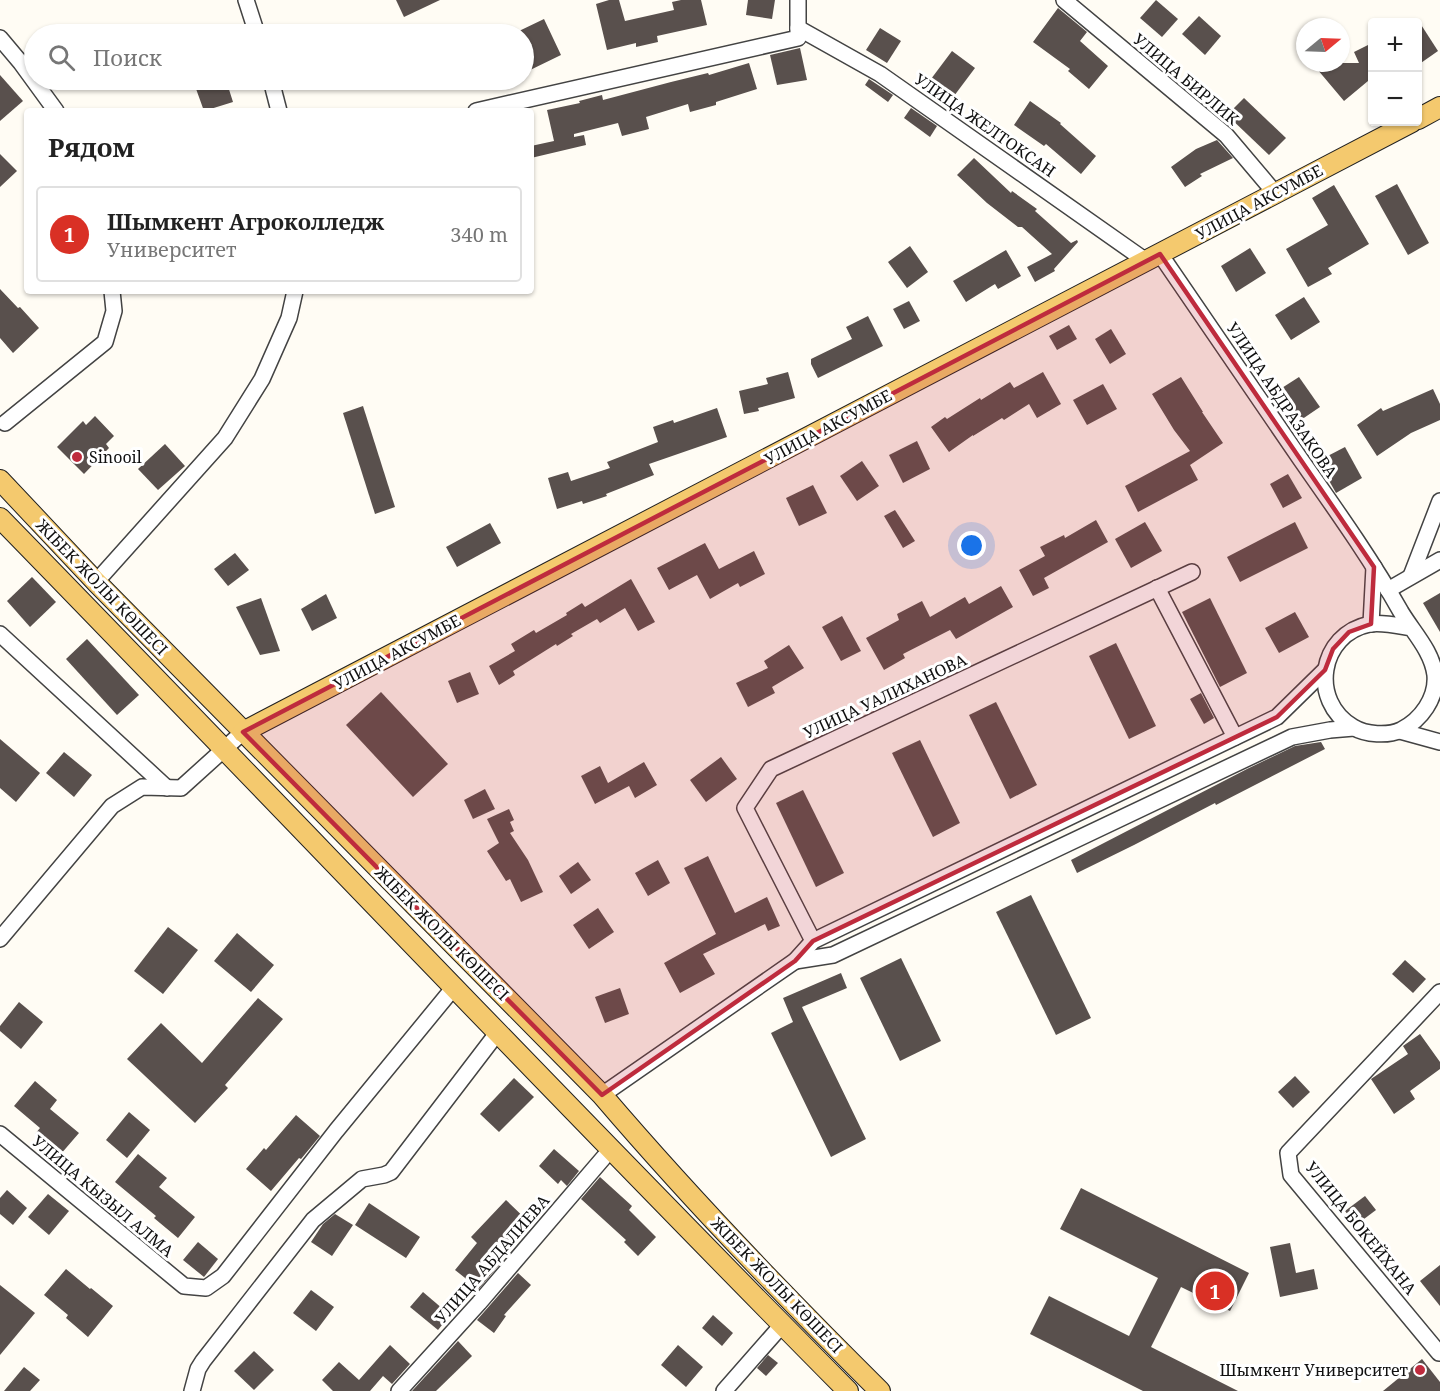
<!DOCTYPE html>
<html lang="ru">
<head>
<meta charset="utf-8">
<style>
	:root { --surface:#fff; --page:#f2f2f2; --text:#222; --muted:#767676; --line:#e0e0e0; --accent:#d93025 }
	body { margin:0; font-family:"Noto Serif",serif; background:var(--page); color:var(--text) }
	.controls { position:absolute; right:18px; top:18px; display:grid; overflow:hidden; border-radius:6px; box-shadow:0 2px 4px #0004 }
	.controls button { width:54px; height:54px; display:grid; place-items:center; padding:0; border:0; border-bottom:2px solid var(--line); background:var(--surface); color:var(--text); font:30px sans-serif }
	.compass { position:absolute; left:1296px; top:18px; width:54px; height:54px; border-radius:50%; background:var(--surface); box-shadow:0 2px 4px #0004; rotate:71deg }
	.you { position:absolute; left:972px; top:546px; width:21px; height:21px; margin:-15px; border:4px solid #fff; border-radius:50%; background:#1a73e8; box-shadow:0 0 0 9px #1a73e833 }
	.badge { display:grid; place-items:center; width:39px; height:39px; border-radius:50%; background:var(--accent); color:#fff; font-size:20px; font-weight:700 }
	.pin { position:absolute; translate:-50% -50%; border:3px solid #fff; box-shadow:0 2px 6px #0006 }
	.list { margin:0; padding:0; list-style:none }
	h2 { display:flex; justify-content:space-between; align-items:center; height:78px; margin:0; padding:0 24px; font-size:26px }
	h2 small { font-size:20px; font-weight:400; color:var(--muted) }
	.list li { display:grid; grid-template-columns:39px 1fr auto; gap:18px; align-items:center; box-sizing:border-box; height:96px; margin:0 12px 12px; padding:0 12px; border:2px solid var(--line); border-radius:6px }
	.list b { display:block; font-size:22px; white-space:nowrap }
	.list p { margin:0; font-size:20px; white-space:nowrap; color:var(--muted) }
	.list em { font-size:20px; font-style:normal; color:var(--muted) }
	.icon { flex:none; width:33px; height:33px; fill:none; stroke:currentColor; stroke-width:2; stroke-linecap:round; stroke-linejoin:round }
	.map { position:relative; flex:none; width:1440px; height:1391px; overflow:hidden }
	.search { position:absolute; background:var(--surface); box-shadow:0 2px 4px #0004; left:24px; top:24px; width:510px; height:66px; display:flex; align-items:center; gap:15px; box-sizing:border-box; padding:0 21px; border-radius:33px; color:var(--muted); font-size:22px }
	.panel { position:absolute; background:var(--surface); box-shadow:0 2px 4px #0004; left:24px; top:108px; width:510px; height:186px; border-radius:6px }
	.map>svg:first-child { display:block }
	.building { fill:#59504d }
	.lines { fill:none; stroke-linecap:round; stroke-linejoin:round }
	.minor-casing { stroke:#434343; stroke-width:18 }
	.major-casing { stroke:#212121; stroke-width:22 }
	.minor { stroke:#fff; stroke-width:15 }
	.major { stroke:#f4c96e; stroke-width:20 }
	.marked { fill:#be2b3d; fill-opacity:0.2; stroke:#be2b3d; stroke-width:4.5; stroke-linejoin:round }
	.poi-dot { fill:#be2b3d; stroke:#fff; stroke-width:2 }
	.labels { text-anchor:middle; stroke-width:6; stroke-linejoin:round; paint-order:stroke }
	.street-label { font-size:16px; fill:#101010; stroke:#fff }
	.poi-label { font-size:16px; fill:#101010; stroke:#fff; text-anchor:start }
</style>
</head>
<body>
<div class="map">
<svg width="1440" height="1391" viewBox="0 0 1440 1391">
	<rect width="100%" height="100%" fill="#fffcf4"/>
	<g class="building">
		<polygon points="396,0 440,0 404,17"/>
		<polygon points="609,0 619,0 625,21 674,10 672,2 681,0 701,0 707,25 657,36 658,42 636,47 636,43 607,50 596,4"/>
		<polygon points="748,0 775,0 772,19 746,15"/>
		<polygon points="1156,0 1178,19 1162,37 1140,18"/>
		<polygon points="1058,8 1087,32 1080,41 1108,66 1089,89 1068,71 1070,69 1033,42"/>
		<polygon points="1199,16 1221,36 1205,55 1182,34"/>
		<polygon points="544,19 561,55 524,73 524,34 521,34 519,31"/>
		<polygon points="1418,20 1438,51 1418,65"/>
		<polygon points="880,28 901,41 887,63 866,50"/>
		<polygon points="1372,43 1372,91 1368,81 1344,101 1312,63 1359,63 1354,52"/>
		<polygon points="800,48 807,80 777,85 770,55"/>
		<polygon points="952,51 975,68 954,96 931,79"/>
		<polygon points="749,63 757,89 716,102 716,105 690,112 688,104 646,117 649,129 622,136 618,123 574,134 574,137 584,135 586,145 531,158 531,146 554,141 547,110 580,103 579,101 602,95 603,100 671,82 708,73 709,75"/>
		<polygon points="0,75 23,101 0,121"/>
		<polygon points="869,79 893,95 888,102 865,85"/>
		<polygon points="196,80 226,80 233,102 204,111 195,86 198,85"/>
		<polygon points="1244,98 1286,138 1269,155 1227,115"/>
		<polygon points="1030,101 1061,123 1060,124 1096,156 1081,174 1046,144 1044,146 1014,125"/>
		<polygon points="911,108 937,126 930,137 904,118"/>
		<polygon points="1217,140 1233,158 1200,174 1202,176 1185,187 1171,167 1196,149"/>
		<polygon points="0,154 17,171 0,187"/>
		<polygon points="974,158 1011,193 1012,191 1037,209 1035,211 1071,243 1077,240 1078,242 1054,269 1055,271 1035,282 1027,267 1052,254 1022,227 1018,227 987,203 957,175"/>
		<polygon points="1397,184 1429,243 1408,255 1375,196"/>
		<polygon points="1334,185 1369,244 1328,268 1332,274 1308,287 1286,249 1328,225 1312,198"/>
		<polygon points="910,246 928,272 907,288 888,262"/>
		<polygon points="1250,248 1266,273 1236,292 1221,266"/>
		<polygon points="1006,250 1021,276 998,289 995,284 966,302 953,281"/>
		<polygon points="0,289 18,308 20,307 39,328 13,353 0,338"/>
		<polygon points="1304,297 1320,322 1291,340 1275,315"/>
		<polygon points="909,301 920,321 904,329 893,309"/>
		<polygon points="868,316 883,346 818,378 811,364 811,359 852,339 846,327"/>
		<polygon points="1069,325 1077,339 1057,350 1049,336"/>
		<polygon points="1111,329 1126,354 1110,364 1095,339"/>
		<polygon points="788,372 795,398 758,408 759,411 744,414 739,391 768,384 766,378"/>
		<polygon points="1043,372 1061,404 1037,418 1029,404 1004,420 1002,418 973,436 973,435 949,452 931,427 945,417 947,419 980,398 981,400 1010,382 1014,388"/>
		<polygon points="1181,377 1203,412 1202,412 1223,443 1190,465 1198,480 1138,512 1125,486 1190,451 1174,430 1152,394"/>
		<polygon points="1299,377 1320,407 1295,424 1274,393"/>
		<polygon points="1103,384 1117,409 1087,425 1073,400"/>
		<polygon points="1433,389 1440,404 1440,420 1411,433 1377,456 1357,425 1381,408 1383,411"/>
		<polygon points="363,406 395,507 375,514 343,413"/>
		<polygon points="717,408 727,437 649,464 654,475 606,494 607,496 583,504 582,501 557,509 548,478 568,472 571,481 610,468 607,462 658,442 653,427 673,420 674,423"/>
		<polygon points="95,416 114,436 106,444 109,448 84,474 57,447 83,421 86,425"/>
		<polygon points="917,441 930,469 903,483 889,455"/>
		<polygon points="165,444 185,466 158,490 138,469"/>
		<polygon points="1345,447 1362,478 1336,493 1318,461"/>
		<polygon points="862,461 879,486 857,501 840,476"/>
		<polygon points="1288,474 1302,498 1283,508 1270,484"/>
		<polygon points="813,485 827,513 799,526 786,498"/>
		<polygon points="895,510 915,541 903,548 884,516"/>
		<polygon points="1096,520 1108,542 1044,578 1049,588 1033,596 1019,570 1045,556 1040,547 1064,535 1065,538"/>
		<polygon points="1145,522 1162,551 1131,568 1115,539"/>
		<polygon points="1295,522 1308,548 1240,582 1227,557"/>
		<polygon points="490,523 501,543 457,567 446,547"/>
		<polygon points="705,543 719,569 754,551 765,574 740,587 738,583 710,599 697,575 669,590 657,568"/>
		<polygon points="235,553 249,570 228,586 214,569"/>
		<polygon points="32,577 56,602 30,627 7,601"/>
		<polygon points="631,579 655,622 638,631 625,608 600,623 597,619 571,634 573,636 557,646 556,644 513,671 515,675 499,685 489,666 515,651 511,644 534,630 536,633 567,615 566,613 582,603 585,607"/>
		<polygon points="1001,586 1013,607 956,639 950,630 903,654 905,658 884,670 866,638 899,620 897,614 922,601 930,617 965,597 969,604"/>
		<polygon points="1440,593 1440,632 1423,603"/>
		<polygon points="326,594 337,618 312,631 301,609"/>
		<polygon points="261,598 280,651 260,655 236,607"/>
		<polygon points="1210,598 1247,673 1220,687 1182,612"/>
		<polygon points="1295,612 1309,637 1279,653 1265,628"/>
		<polygon points="842,616 861,651 841,661 822,627"/>
		<polygon points="87,639 139,695 117,715 66,659"/>
		<polygon points="1116,643 1156,726 1129,739 1089,656"/>
		<polygon points="789,645 804,668 772,687 775,693 748,707 736,683 768,668 764,661"/>
		<polygon points="470,672 479,694 457,703 448,681"/>
		<polygon points="381,692 448,764 413,797 346,725"/>
		<polygon points="1201,693 1214,718 1204,724 1190,699"/>
		<polygon points="996,702 1037,785 1010,799 969,715"/>
		<polygon points="0,739 40,773 16,802 0,788"/>
		<polygon points="920,740 960,823 933,837 892,753"/>
		<polygon points="1321,742 1325,749 1216,805 1215,803 1134,845 1077,873 1071,860 1247,769 1295,746"/>
		<polygon points="64,752 92,775 74,797 46,773"/>
		<polygon points="721,757 737,779 706,802 690,780"/>
		<polygon points="644,762 657,785 635,798 629,786 595,804 581,776 600,766 608,783"/>
		<polygon points="485,789 495,809 473,819 464,800"/>
		<polygon points="803,790 844,873 816,887 776,803"/>
		<polygon points="509,809 514,820 510,822 514,831 510,833 528,860 543,892 521,902 510,879 506,881 487,851 499,843 487,819"/>
		<polygon points="708,856 735,913 767,897 780,926 768,931 765,924 703,954 715,974 680,993 664,963 716,934 684,868"/>
		<polygon points="658,860 670,883 648,896 635,873"/>
		<polygon points="578,862 591,880 571,894 559,876"/>
		<polygon points="1031,895 1091,1018 1056,1035 996,912"/>
		<polygon points="598,908 614,932 589,949 573,925"/>
		<polygon points="168,927 198,950 163,994 134,971"/>
		<polygon points="237,933 274,965 251,992 214,961"/>
		<polygon points="901,958 941,1041 900,1061 860,978"/>
		<polygon points="1405,960 1426,979 1413,993 1392,974"/>
		<polygon points="841,973 847,988 802,1007 866,1139 831,1157 771,1033 793,1022 783,998"/>
		<polygon points="620,988 629,1014 605,1023 595,997"/>
		<polygon points="258,998 283,1019 225,1085 228,1088 195,1123 127,1059 161,1023 202,1063"/>
		<polygon points="19,1002 43,1022 21,1049 0,1031 0,1026"/>
		<polygon points="1420,1034 1440,1062 1440,1069 1410,1091 1415,1099 1394,1114 1371,1079 1408,1054 1403,1046"/>
		<polygon points="1295,1076 1310,1092 1293,1108 1278,1092"/>
		<polygon points="514,1078 534,1097 499,1132 480,1114"/>
		<polygon points="35,1081 57,1100 50,1109 79,1133 60,1155 35,1134 40,1128 14,1106"/>
		<polygon points="129,1112 150,1130 127,1158 106,1140"/>
		<polygon points="296,1115 320,1136 301,1159 299,1158 271,1191 246,1169 264,1148 266,1150"/>
		<polygon points="554,1149 579,1171 567,1186 561,1180 558,1184 539,1166"/>
		<polygon points="138,1154 167,1178 159,1187 195,1217 178,1238 154,1218 156,1216 115,1182"/>
		<polygon points="600,1177 632,1206 629,1210 656,1237 638,1256 624,1242 626,1240 581,1199"/>
		<polygon points="1081,1188 1249,1273 1230,1311 1181,1287 1151,1347 1238,1391 1143,1391 1030,1334 1049,1296 1129,1336 1158,1278 1060,1229"/>
		<polygon points="7,1190 27,1208 13,1225 0,1214 0,1198"/>
		<polygon points="48,1194 69,1211 49,1235 28,1217"/>
		<polygon points="1365,1196 1376,1210 1356,1225 1345,1211"/>
		<polygon points="506,1200 531,1224 501,1257 503,1260 479,1289 455,1270 477,1243 471,1237"/>
		<polygon points="369,1203 420,1237 406,1258 355,1225"/>
		<polygon points="335,1214 353,1225 332,1256 311,1242 323,1224"/>
		<polygon points="198,1242 218,1259 204,1277 183,1260"/>
		<polygon points="1290,1243 1296,1273 1314,1269 1318,1289 1280,1297 1270,1247"/>
		<polygon points="1440,1265 1440,1306 1420,1281"/>
		<polygon points="66,1269 90,1289 91,1288 113,1306 88,1337 66,1318 68,1315 44,1295"/>
		<polygon points="518,1273 531,1285 504,1315 506,1316 494,1333 477,1320"/>
		<polygon points="0,1285 35,1313 0,1355"/>
		<polygon points="311,1290 334,1307 316,1331 293,1313"/>
		<polygon points="423,1292 450,1315 438,1330 410,1307"/>
		<polygon points="713,1315 733,1333 722,1346 702,1328"/>
		<polygon points="458,1341 472,1356 436,1391 412,1391"/>
		<polygon points="390,1345 410,1364 392,1384 383,1376 370,1391 333,1391 322,1380 339,1362 359,1380"/>
		<polygon points="678,1345 703,1367 686,1387 661,1365"/>
		<polygon points="254,1351 274,1370 254,1390 234,1371"/>
		<polygon points="768,1355 778,1363 766,1376 757,1368"/>
		<polygon points="1422,1359 1440,1382 1440,1391 1383,1391"/>
		<polygon points="24,1367 40,1380 30,1391 4,1391"/>
	</g>
	<g class="lines">
		<defs>
			<g id="minor">
				<polyline points="246,0 257,34"/>
				<polyline points="1064,0 1226,135 1275,193"/>
				<polyline points="798,28 880,74 1146,261"/>
				<polyline points="0,38 21,63 56,111"/>
				<polyline points="271,80 279,111"/>
				<polyline points="476,111 798,38 798,0"/>
				<path d="M1160 254C1207 323 1254 391 1301 460 1336 510 1371 559 1401 612 1413 632 1432 651 1435 675 1437 698 1421 720 1401 730 1388 736 1366 735 1353 727 1309 701 1319 634 1370 624 1383 622 1399 626 1411 628"/>
				<polyline points="5,423 105,342 114,311 112,291"/>
				<polyline points="1411,576 1440,501"/>
				<polyline points="96,582 225,438 262,379 289,318 295,291"/>
				<polyline points="1157,588 1235,737"/>
				<polyline points="1388,590 1440,560"/>
				<polyline points="1371,624 1374,567"/>
				<polyline points="0,634 167,788"/>
				<polyline points="1400,731 1440,742"/>
				<polyline points="0,939 112,806 142,787 181,788 243,732"/>
				<polyline points="813,941 745,808 771,769 1192,572"/>
				<polyline points="795,961 833,955 1292,737 1330,730 1354,728"/>
				<polyline points="1440,992 1288,1153 1291,1175 1439,1353 1440,1353"/>
				<polyline points="602,1095 795,961 813,941 1277,717 1325,670"/>
				<polyline points="0,1134 184,1286 206,1288 223,1276 336,1131 455,986"/>
				<polyline points="192,1391 198,1369 203,1361 313,1220 362,1179 384,1175 391,1172 498,1032"/>
				<polyline points="399,1391 479,1303 611,1149"/>
				<polyline points="724,1391 782,1325"/>
			</g>
			<g id="major">
				<polyline points="1418,119 1440,107"/>
				<path d="M0 480 96 582 602 1095C690 1198 784 1296 880 1391"/>
				<path d="M0 518C283 808 562 1103 848 1391"/>
				<polyline points="243,732 1412,122"/>
			</g>
		</defs>
		<use href="#minor" class="minor-casing"/>
		<use href="#major" class="major-casing"/>
		<use href="#minor" class="minor"/>
		<use href="#major" class="major"/>
	</g>
	<path class="marked" d="M1160 254 1374 567 1371 624 1349 632 1333 649 1325 670 1277 717 813 941 795 961 602 1095 243 732Z"/>
	<g class="poi-dot">
		<circle cx="77" cy="457" r="6"/>
		<circle cx="1420" cy="1370" r="6"/>
	</g>
	<g class="labels">
		<g class="street-label">
			<text transform="translate(1186 79) rotate(40)" y="6">УЛИЦА БИРЛИК</text>
			<text transform="translate(985 125) rotate(35)" y="6">УЛИЦА ЖЕЛТОКСАН</text>
			<text transform="translate(1259 202) rotate(-28)" y="6">УЛИЦА АКСУМБЕ</text>
			<text transform="translate(1282 400) rotate(56)" y="6">УЛИЦА АБДРАЗАКОВА</text>
			<text transform="translate(828 427) rotate(-28)" y="6">УЛИЦА АКСУМБЕ</text>
			<text transform="translate(102 587) rotate(46)" y="6">ЖІБЕК ЖОЛЫ КӨШЕСІ</text>
			<text transform="translate(397 652) rotate(-28)" y="6">УЛИЦА АКСУМБЕ</text>
			<text transform="translate(885 696) rotate(-25)" y="6">УЛИЦА УАЛИХАНОВА</text>
			<text transform="translate(442 933) rotate(45)" y="6">ЖІБЕК ЖОЛЫ КӨШЕСІ</text>
			<text transform="translate(103 1196) rotate(40)" y="6">УЛИЦА КЫЗЫЛ АЛМА</text>
			<text transform="translate(1361 1228) rotate(51)" y="6">УЛИЦА БОКЕЙХАНА</text>
			<text transform="translate(492 1259) rotate(-49)" y="6">УЛИЦА АБДАЛИЕВА</text>
			<text transform="translate(777 1285) rotate(46)" y="6">ЖІБЕК ЖОЛЫ КӨШЕСІ</text>
		</g>
		<g class="poi-label">
			<text x="89" y="463">Sinooil</text>
			<text x="1408" y="1376" text-anchor="end">Шымкент Университет</text>
		</g>
	</g>
</svg>
<div class="controls">
<button>+</button>
<button>−</button>
</div>
<svg class="compass" viewBox="-18 -18 36 36"><path d="M0-13l5 13h-10z" fill="#e53935"/><path d="M0 13l5-13h-10z" fill="#767676"/></svg>
<div class="you"></div>
<div class="pin badge" style="left:1215px;top:1291px">1</div>
<div class="search"><svg class="icon" aria-label="search" viewBox="0 0 24 24"><circle cx="10" cy="10" r="6"/><path d="M15 15l6 6"/></svg>Поиск</div>
<section class="panel">
<h2>Рядом<small></small></h2>
<ul class="list">
<li><span class="badge">1</span><div><b>Шымкент Агроколледж</b><p>Университет</p></div><em>340 m</em></li>
</ul>
</section>
</div>
</body>
</html>
